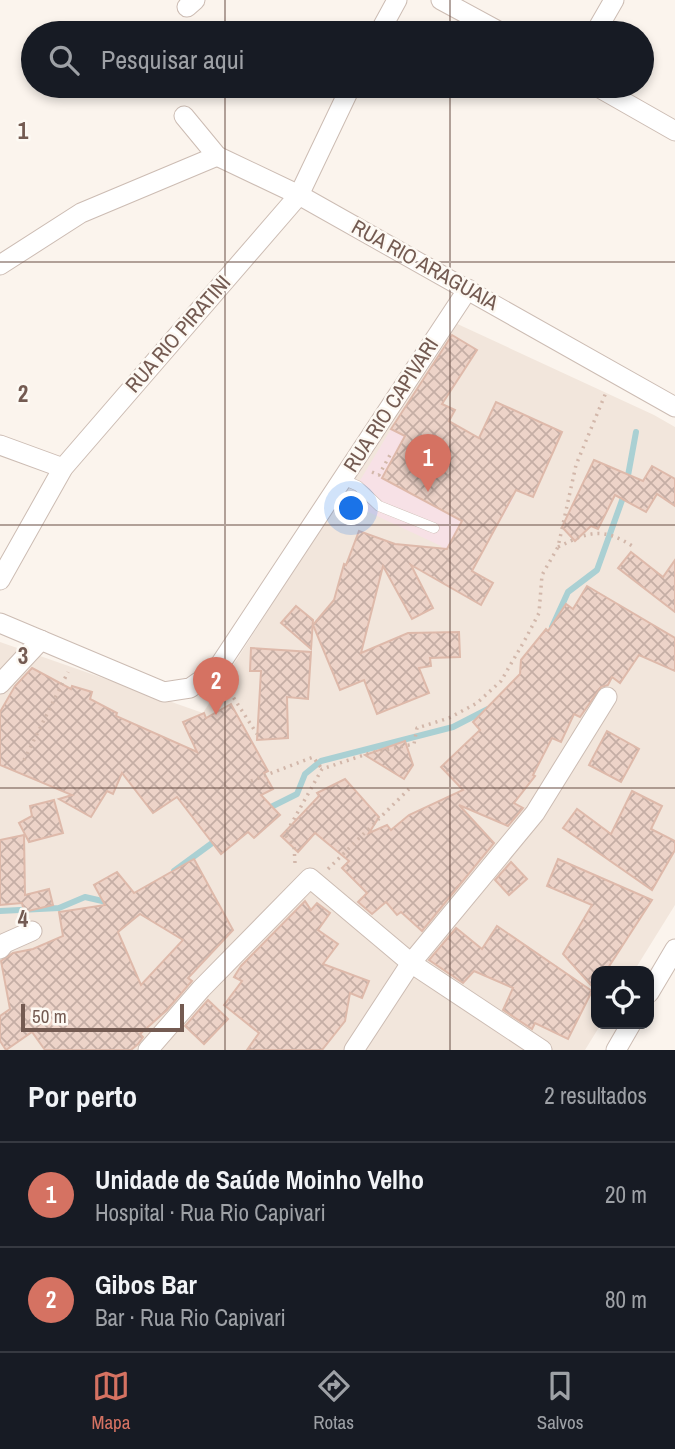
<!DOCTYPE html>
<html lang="pt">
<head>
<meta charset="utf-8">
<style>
	:root { --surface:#171b24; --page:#242831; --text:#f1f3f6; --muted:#9ea1a6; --line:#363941; --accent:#d57262 }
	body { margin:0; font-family:"Archivo Narrow",sans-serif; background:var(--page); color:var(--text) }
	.controls { position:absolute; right:21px; bottom:21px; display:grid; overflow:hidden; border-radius:14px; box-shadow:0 4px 10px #0003 }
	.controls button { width:63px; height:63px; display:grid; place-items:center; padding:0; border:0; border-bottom:2px solid var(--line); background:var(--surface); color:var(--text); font:35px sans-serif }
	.scale { position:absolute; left:21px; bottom:18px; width:163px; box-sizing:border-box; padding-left:7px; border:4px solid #745b52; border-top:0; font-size:19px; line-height:24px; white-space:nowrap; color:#745b52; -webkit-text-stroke:5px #fdf9f3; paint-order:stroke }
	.you { position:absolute; left:352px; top:509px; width:24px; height:24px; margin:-18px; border:5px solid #fff; border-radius:50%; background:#1a73e8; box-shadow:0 0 0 10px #1a73e833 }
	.badge { display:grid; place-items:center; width:46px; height:46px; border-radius:50%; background:var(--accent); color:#fff; font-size:23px; font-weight:700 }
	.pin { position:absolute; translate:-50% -58px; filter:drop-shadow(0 2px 4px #0008) }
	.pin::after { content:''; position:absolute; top:37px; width:24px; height:21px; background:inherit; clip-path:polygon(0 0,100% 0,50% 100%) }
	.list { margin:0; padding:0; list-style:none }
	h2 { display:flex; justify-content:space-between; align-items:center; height:91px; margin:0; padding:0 28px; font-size:30px }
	h2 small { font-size:23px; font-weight:400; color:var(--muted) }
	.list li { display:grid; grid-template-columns:46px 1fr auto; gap:21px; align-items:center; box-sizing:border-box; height:105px; padding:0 28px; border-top:2px solid var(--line) }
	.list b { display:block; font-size:26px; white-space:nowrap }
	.list p { margin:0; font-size:23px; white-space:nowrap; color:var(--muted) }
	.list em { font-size:23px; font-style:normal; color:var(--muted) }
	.icon { flex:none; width:38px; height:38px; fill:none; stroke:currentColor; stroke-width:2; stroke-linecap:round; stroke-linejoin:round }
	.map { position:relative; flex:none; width:675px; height:1050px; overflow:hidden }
	.search { position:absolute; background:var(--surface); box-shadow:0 4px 10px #0003; left:21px; right:21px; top:21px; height:77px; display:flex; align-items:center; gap:18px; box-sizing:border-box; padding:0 24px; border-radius:38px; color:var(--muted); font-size:26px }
	.sheet { height:301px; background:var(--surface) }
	nav { display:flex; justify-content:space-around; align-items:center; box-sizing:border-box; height:98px; border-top:2px solid var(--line); background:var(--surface); font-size:19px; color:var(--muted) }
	nav a { display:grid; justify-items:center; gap:4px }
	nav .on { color:var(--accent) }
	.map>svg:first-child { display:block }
	.residential { fill:#f2e6dc }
	.medical { fill:#f7e1e6 }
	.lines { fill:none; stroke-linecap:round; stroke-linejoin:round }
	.stream { stroke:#aad0d3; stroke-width:6 }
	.building { fill:url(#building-cross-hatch); stroke:#deb9aa; stroke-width:2; fill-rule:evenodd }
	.service-casing { stroke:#ccbcb3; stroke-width:11 }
	.minor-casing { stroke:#ccbcb3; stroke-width:21 }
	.path { stroke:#d2b7aa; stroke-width:3.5; stroke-dasharray:2 5; stroke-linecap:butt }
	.service { stroke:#fff; stroke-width:10 }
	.minor { stroke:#fff; stroke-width:19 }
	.grid { fill:none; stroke:#745b52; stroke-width:2; stroke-opacity:0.55 }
	.labels { text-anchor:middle; stroke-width:5; stroke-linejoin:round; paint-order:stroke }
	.street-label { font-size:21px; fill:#745b52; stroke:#fdf9f3 }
	.grid-label { font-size:23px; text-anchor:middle; font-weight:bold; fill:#745b52; stroke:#fdf9f3; stroke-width:5; stroke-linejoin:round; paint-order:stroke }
</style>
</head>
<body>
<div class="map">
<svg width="675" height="1050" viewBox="0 0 675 1050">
	<defs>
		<pattern id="building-cross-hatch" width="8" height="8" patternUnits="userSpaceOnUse" patternTransform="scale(1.75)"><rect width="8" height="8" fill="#edd3c8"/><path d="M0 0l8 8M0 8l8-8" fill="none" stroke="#c5aea5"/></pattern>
	</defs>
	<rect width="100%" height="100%" fill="#fbf4ed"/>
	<polygon class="residential" points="451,321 654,415 675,427 675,905 634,971 596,971 596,1024 601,1024 585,1050 0,1050 0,642 203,713"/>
	<polygon class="medical" points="391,429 513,499 474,567 443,552 441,546 347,502"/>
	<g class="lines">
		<g class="stream">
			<polyline points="627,481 636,432"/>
			<polyline points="552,627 568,592 597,570 625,492"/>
			<polyline points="267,809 297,794 305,774 321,761 453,727 488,709"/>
			<polyline points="174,871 219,838"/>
			<polyline points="0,911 59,908 85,897 111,903"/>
		</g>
	</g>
	<g class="building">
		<polygon points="452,335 477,350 442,404 455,410 449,421 479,438 496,402 562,432 533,497 516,490 472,571 493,583 481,605 411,565 433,608 412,619 383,566 361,653 408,633 459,632 460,657 430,658 431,666 419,668 429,693 377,714 364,680 340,690 313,625 334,600 344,564 346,565 359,531 395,544 447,549 462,521 382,478 405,436 391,429"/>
		<polygon points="594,460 643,481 652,466 675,479 675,506 657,494 646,512 615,495 598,529 591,526 575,541 562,527"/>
		<polygon points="631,552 663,577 675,560 675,612 618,568"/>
		<polygon points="587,586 675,638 675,671 639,655 620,683 612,677 608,685 601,687 580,717 574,714 561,742 552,738 533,775 535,776 514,803 523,808 508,826 459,805 494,843 422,931 401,912 397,915 386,902 372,914 358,902 367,893 342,868 349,861 315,833 298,852 281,836 319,796 317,793 345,779 379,817 369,833 387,825 391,830 409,815 463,790 441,767 480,730 473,722 520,674 521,660 546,629 548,631 566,604 573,609"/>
		<polygon points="296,606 313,620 311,649 281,623"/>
		<polygon points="251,648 311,652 308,699 287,697 288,738 257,740 261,671 250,671"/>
		<polygon points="32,668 71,689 72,686 92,692 90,699 117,713 116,716 197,752 183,722 204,713 206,718 231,704 268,771 264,773 273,789 261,795 280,815 254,838 248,832 221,854 177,797 153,813 122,773 113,794 107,791 91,817 59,799 72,795 0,765 0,712 15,686"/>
		<polygon points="607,731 639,749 621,782 589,765"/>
		<polygon points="405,741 413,765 404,779 365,755"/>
		<polygon points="632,791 662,806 651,829 675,841 675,850 652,890 563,828 577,809 611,834"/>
		<polygon points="54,800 63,833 29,842 19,823 32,816 30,806"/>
		<polygon points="24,835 25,895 49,889 53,905 24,912 22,903 0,905 0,840"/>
		<path d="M194 859 233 930 188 978 192 981 167 1010 140 1034 143 1037 138 1044 131 1050H45L32 1032 6 1050 0 1041V1016L10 1009 1 961 13 953 33 949 63 936 59 912 105 905 94 885 117 872 134 893ZM140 914 183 940 141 985 118 932Z"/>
		<polygon points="558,859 652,900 606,971 596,971 596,991 563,954 592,905 547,886"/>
		<polygon points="511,862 527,879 509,895 495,880"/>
		<polygon points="305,901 311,910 317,903 330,913 318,930 338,944 323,964 369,981 362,998 350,993 345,1021 322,1050 247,1050 259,1033 224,1005 242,981 234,977 241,966"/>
		<polygon points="497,926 592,991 568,1039 535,1023 532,1029 503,1010 513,988 474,971 463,983 429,960 456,928 482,949"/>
		<polygon points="208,1000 228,1019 204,1044 185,1026"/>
	</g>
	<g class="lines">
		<defs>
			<polyline id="service" points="342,479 358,486 379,506 434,528"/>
			<g id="minor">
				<polyline points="441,0 502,33"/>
				<polyline points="187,7 195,0"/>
				<polyline points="379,33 397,0"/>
				<polyline points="595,33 614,0"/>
				<polyline points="596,86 675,131"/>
				<polyline points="184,116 217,156 299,195 675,407"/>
				<polyline points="0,265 81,213 217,156"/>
				<polyline points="0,445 63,468"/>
				<polyline points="0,580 63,468 299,195 351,86"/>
				<polyline points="0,623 164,692 190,688 217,669 468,289"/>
				<polyline points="0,684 41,640"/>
				<polyline points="0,949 5,943 32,931"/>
				<polyline points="649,993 675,949"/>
				<polyline points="148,1050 201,989 310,878 411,963 542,1050"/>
				<polyline points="354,1050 411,963 535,813 607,697"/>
				<polyline points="616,1050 631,1024"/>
			</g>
		</defs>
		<use href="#service" class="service-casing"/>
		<use href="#minor" class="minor-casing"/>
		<g class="path">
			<polyline points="372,472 379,475 390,455 393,457"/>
			<path d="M558 547C590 531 603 527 634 547"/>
			<polyline points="226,686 257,734"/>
			<polyline points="24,760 68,672"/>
			<polyline points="251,781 313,757 322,769"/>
			<polyline points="295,863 294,846 285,835 322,769 370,753 414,744 417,728 449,718 477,703 501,681 526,638 539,613 542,575 558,547 576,465 607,390"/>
			<polyline points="328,869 409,789"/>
		</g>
		<use href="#service" class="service"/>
		<use href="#minor" class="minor"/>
	</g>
	<path class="grid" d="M225 0V33M450 0V33M225 86V1050M450 86V1050M0 262H675M0 525H675M0 788H675"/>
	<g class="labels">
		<g class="street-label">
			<text transform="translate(425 265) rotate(29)" y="7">RUA RIO ARAGUAIA</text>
			<text transform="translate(178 334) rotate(-49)" y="7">RUA RIO PIRATINI</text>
			<text transform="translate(391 405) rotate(-57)" y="7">RUA RIO CAPIVARI</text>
		</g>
	</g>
	<g class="grid-label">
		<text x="23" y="139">1</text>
		<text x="23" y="402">2</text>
		<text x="23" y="664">3</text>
		<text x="23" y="927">4</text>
	</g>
</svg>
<div class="controls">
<button><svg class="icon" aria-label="locate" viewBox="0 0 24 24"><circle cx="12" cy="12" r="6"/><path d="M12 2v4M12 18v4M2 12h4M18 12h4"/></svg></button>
</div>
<div class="scale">50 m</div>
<div class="you"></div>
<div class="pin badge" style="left:428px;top:492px">1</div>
<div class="pin badge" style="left:216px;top:715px">2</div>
<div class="search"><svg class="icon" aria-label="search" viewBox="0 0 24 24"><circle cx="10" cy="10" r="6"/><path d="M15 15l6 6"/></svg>Pesquisar aqui</div>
</div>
<section class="sheet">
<h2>Por perto<small>2 resultados</small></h2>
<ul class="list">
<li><span class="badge">1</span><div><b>Unidade de Saúde Moinho Velho</b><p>Hospital · Rua Rio Capivari</p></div><em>20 m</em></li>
<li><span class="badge">2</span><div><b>Gibos Bar</b><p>Bar · Rua Rio Capivari</p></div><em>80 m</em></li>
</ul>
</section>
<nav>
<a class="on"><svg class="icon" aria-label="map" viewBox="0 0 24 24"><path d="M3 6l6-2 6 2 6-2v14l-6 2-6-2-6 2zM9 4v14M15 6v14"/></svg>Mapa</a>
<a><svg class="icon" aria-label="directions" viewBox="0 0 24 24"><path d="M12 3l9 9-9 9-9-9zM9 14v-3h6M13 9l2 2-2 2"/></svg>Rotas</a>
<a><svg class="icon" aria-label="saved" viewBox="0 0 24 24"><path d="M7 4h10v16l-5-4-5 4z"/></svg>Salvos</a>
</nav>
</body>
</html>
